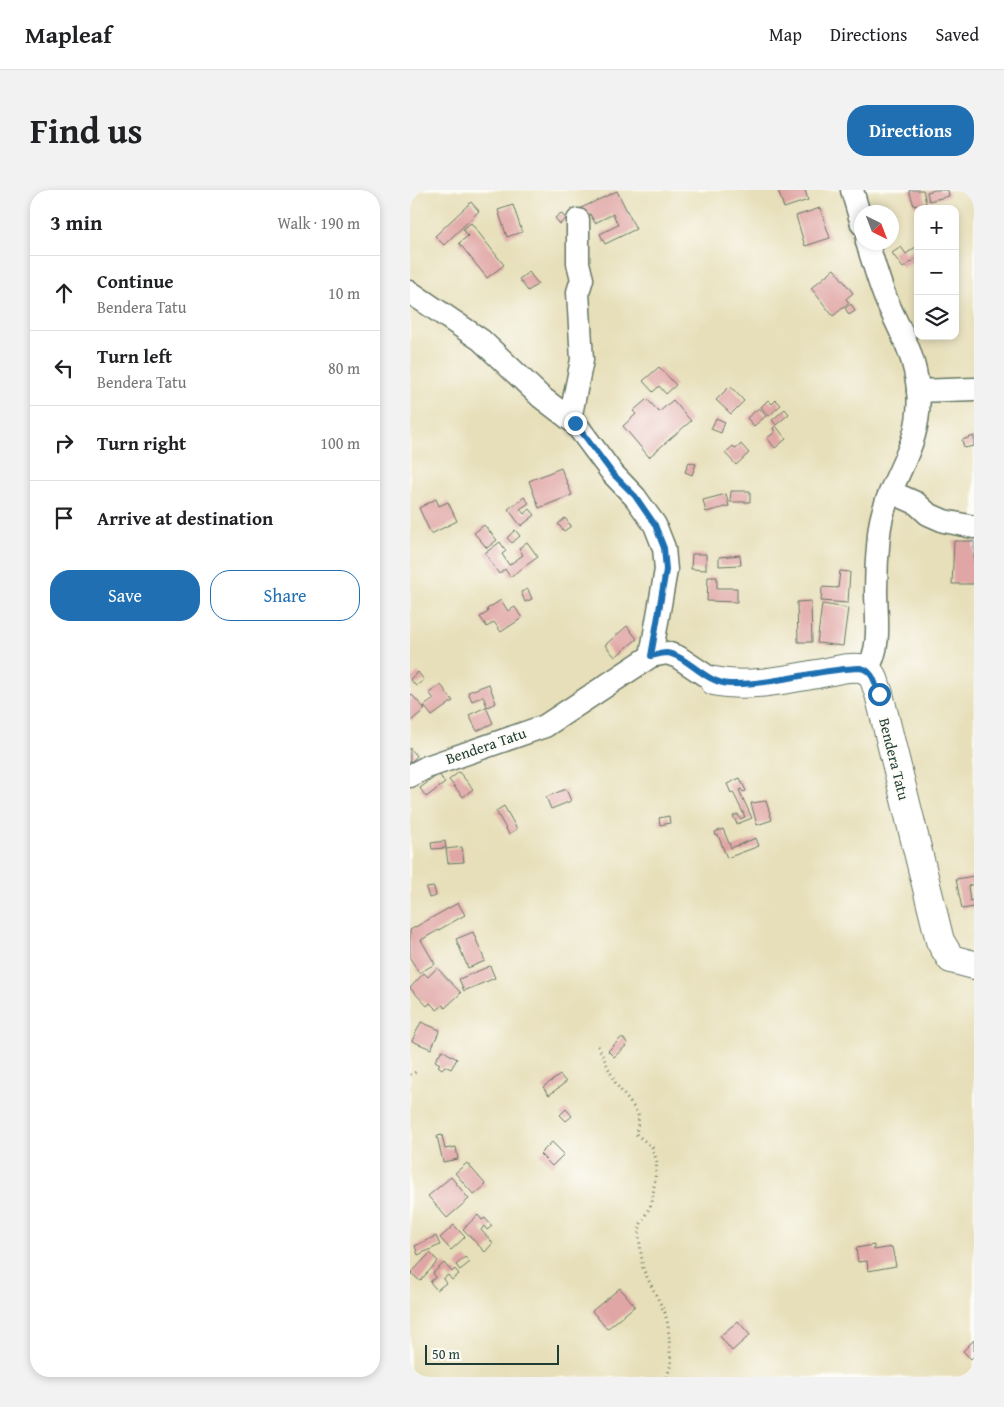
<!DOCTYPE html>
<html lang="en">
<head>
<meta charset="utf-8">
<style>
	:root { --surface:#fff; --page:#f2f2f2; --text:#202124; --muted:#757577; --line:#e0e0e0; --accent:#1f6fb2 }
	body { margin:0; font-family:"Gentium Book Plus",serif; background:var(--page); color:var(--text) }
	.controls { position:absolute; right:15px; top:15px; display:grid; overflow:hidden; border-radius:10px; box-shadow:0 2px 8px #0003 }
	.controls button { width:45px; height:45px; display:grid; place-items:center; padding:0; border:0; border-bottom:1px solid var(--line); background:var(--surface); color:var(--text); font:25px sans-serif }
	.compass { position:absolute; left:444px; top:15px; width:45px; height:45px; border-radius:50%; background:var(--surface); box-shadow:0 2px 8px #0003; rotate:138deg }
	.scale { position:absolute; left:15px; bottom:12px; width:134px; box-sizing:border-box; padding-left:5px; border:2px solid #1f3d34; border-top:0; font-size:14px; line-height:18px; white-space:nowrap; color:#1f3d34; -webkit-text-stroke:4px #fdfcf7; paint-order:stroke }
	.stop { position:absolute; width:15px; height:15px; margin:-11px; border:4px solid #1f6fb2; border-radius:50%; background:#fff }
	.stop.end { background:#1f6fb2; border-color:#fff; box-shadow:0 1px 5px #0008 }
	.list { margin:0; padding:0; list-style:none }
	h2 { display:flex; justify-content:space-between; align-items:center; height:65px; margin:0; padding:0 20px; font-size:21px }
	h2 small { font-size:16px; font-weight:400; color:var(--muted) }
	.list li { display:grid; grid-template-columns:32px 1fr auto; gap:15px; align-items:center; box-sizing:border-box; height:75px; padding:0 20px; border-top:1px solid var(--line) }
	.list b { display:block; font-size:19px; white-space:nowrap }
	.list p { margin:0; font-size:16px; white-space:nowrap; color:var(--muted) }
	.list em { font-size:16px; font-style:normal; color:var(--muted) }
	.actions { display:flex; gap:10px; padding:15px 20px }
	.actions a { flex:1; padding:11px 0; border:1px solid var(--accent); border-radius:20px; text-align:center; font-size:18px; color:var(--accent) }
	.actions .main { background:var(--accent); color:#fff }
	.icon { flex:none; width:28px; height:28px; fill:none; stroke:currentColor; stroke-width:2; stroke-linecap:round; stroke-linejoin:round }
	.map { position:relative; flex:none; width:564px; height:1187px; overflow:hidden; border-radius:20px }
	header { display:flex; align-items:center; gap:30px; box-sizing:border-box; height:70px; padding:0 25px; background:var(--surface); border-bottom:1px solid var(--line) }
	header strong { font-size:24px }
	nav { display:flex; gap:28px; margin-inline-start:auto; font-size:18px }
	.intro { display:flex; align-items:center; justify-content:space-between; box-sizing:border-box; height:120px; padding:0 30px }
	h1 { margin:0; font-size:35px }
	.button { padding:12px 22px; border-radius:20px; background:var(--accent); color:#fff; font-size:18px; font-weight:700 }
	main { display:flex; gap:30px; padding:0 30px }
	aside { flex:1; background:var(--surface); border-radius:20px; box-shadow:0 2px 8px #0003 }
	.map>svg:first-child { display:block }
	.building { fill:#e0a6a5 }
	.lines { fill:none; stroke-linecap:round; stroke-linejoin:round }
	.minor-casing { stroke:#657663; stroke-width:25 }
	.major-casing { stroke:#657663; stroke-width:30 }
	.path { stroke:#657663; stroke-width:3; stroke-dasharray:1 4; stroke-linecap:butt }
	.minor { stroke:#fff; stroke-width:22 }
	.major { stroke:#fff; stroke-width:28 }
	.route { stroke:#1f6fb2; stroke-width:6 }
	.labels { text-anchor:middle; stroke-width:4.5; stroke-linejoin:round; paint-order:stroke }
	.street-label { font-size:15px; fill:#1f3d34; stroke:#fdfcf7 }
</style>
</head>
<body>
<header>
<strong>Mapleaf</strong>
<nav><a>Map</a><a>Directions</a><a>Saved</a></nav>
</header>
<div class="intro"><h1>Find us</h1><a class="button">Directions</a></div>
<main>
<aside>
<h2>3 min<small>Walk · 190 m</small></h2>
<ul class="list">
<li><svg class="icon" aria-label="ahead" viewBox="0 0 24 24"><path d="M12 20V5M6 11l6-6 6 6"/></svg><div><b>Continue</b><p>Bendera Tatu</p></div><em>10 m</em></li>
<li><svg class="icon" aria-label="left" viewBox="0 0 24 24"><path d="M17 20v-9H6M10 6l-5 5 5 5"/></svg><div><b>Turn left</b><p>Bendera Tatu</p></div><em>80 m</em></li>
<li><svg class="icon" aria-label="right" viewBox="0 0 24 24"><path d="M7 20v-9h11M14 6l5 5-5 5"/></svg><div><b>Turn right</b></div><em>100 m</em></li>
<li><svg class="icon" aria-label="arrive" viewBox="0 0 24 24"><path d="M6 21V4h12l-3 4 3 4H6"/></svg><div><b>Arrive at destination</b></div></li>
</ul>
<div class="actions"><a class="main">Save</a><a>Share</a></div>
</aside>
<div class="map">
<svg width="564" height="1187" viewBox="0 0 564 1187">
	<rect width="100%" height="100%" fill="#fdfcf7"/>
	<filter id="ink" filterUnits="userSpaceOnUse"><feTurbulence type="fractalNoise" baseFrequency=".02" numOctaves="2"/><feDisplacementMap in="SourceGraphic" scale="10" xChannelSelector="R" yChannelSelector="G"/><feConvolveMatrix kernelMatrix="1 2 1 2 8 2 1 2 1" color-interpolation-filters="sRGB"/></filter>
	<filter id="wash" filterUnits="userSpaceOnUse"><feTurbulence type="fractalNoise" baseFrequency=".0096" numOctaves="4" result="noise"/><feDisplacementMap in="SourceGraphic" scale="20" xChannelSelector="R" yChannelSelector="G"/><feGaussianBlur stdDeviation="1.12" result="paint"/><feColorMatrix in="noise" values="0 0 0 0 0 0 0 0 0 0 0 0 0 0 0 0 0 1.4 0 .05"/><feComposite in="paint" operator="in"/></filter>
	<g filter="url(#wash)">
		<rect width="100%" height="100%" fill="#e7dfb9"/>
		<g id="blocks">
			<g class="building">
				<polygon points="368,0 395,0 398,10 374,18"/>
				<polygon points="499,0 513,0 516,13 504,16"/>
				<polygon points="525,0 538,0 539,6 519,11 517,2"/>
				<polygon points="207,1 226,39 195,54 190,44 208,35 203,24 185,33 180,24 174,26 171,18"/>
				<polygon points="61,12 69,21 34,55 25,46"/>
				<polygon points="103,15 112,42 97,47 88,20"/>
				<polygon points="410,18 420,48 395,56 386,26"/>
				<polygon points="151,23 156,29 150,34 145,28"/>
				<polygon points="61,33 94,75 77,88 49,53 58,46 53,39"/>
				<polygon points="507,56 508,67 493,78 482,63 491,57 496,64"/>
				<polygon points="424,79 443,103 436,109 439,113 423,126 401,98"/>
				<polygon points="119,82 128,94 118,101 109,89"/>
				<polygon points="441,114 445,121 439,125 435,118"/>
				<polygon points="249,177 266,195 256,204 249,196 243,202 233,191"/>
				<polygon points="320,196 334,211 321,224 306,210"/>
				<polygon points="237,209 249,222 263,210 281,231 239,267 213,236 226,224 223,221"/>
				<polygon points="358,210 362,214 366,210 371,215 359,226 351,217"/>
				<polygon points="349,218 356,226 344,236 337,228"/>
				<polygon points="375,219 379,224 366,235 362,230"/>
				<polygon points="306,228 315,232 311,243 301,239"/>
				<polygon points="366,236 376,249 365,258 357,248 365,242 363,238"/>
				<polygon points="564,246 564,256 554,258 552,250"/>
				<polygon points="331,254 339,263 326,275 315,263 323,256 326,259"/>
				<polygon points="279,272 286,274 282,285 275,282"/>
				<polygon points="151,278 162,305 129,318 119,291"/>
				<polygon points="321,301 340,301 340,312 320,312"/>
				<polygon points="316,304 319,316 296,322 293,310"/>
				<polygon points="114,307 119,313 110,319 114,324 120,319 125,325 111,336 98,319"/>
				<polygon points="26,309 29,316 38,312 47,331 21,344 9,318"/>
				<polygon points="155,328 161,336 154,341 148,334"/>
				<polygon points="74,335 87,350 77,358 64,343"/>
				<polygon points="105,340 110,346 102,353 97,348"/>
				<polygon points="544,351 564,351 564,394 542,394"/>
				<polygon points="90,352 96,361 92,364 99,375 113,365 109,358 117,352 128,367 100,387 95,379 89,384 75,363"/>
				<polygon points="282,364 296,364 296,380 281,379"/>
				<polygon points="330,365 331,375 309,376 309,367"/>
				<polygon points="430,381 440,382 438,413 411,411 412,397 428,398"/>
				<polygon points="298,387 307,387 307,398 327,398 327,412 297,411"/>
				<polygon points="118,399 122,409 115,412 111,402"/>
				<polygon points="91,410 98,421 105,417 112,428 91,442 84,432 77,437 70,427 78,422 77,419"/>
				<polygon points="401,411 402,452 388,452 387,412"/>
				<polygon points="412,414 438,418 433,456 407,453"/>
				<polygon points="217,436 227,449 205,467 195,455"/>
				<polygon points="8,482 14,490 6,496 0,489"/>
				<polygon points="79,494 86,513 77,517 73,506 62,511 58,502"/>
				<polygon points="31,495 43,511 22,526 14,516 24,509 19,503"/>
				<polygon points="0,503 15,519 1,531 0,529"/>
				<polygon points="76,517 83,533 67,541 59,525"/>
				<polygon points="0,558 7,566 0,573"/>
				<polygon points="49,582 63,599 53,607 39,590"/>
				<polygon points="29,584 35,593 16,607 10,598"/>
				<polygon points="330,588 336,601 333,602 331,599 329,600 342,628 327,634 323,626 328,624 330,629 335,627 323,602 321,603 317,594"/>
				<polygon points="156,599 161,611 141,619 136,607"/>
				<polygon points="356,611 362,630 347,635 341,613"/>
				<polygon points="94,616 107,639 99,644 86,621"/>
				<polygon points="259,626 260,633 250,635 249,628"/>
				<polygon points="313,639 321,658 346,648 349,656 317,668 308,645 306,646 305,642"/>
				<polygon points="35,651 36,658 22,659 21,653"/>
				<polygon points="52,657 54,672 38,673 36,659"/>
				<polygon points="564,686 564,694 558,696 560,711 564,710 564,717 552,719 546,689"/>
				<polygon points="24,697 26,706 19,708 16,698"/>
				<polygon points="48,713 55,725 11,750 25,774 9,783 0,768 0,740"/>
				<polygon points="63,742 75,771 58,778 46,749"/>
				<polygon points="80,776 85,788 54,801 49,789"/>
				<polygon points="27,778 51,803 35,818 33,815 27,820 20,813 17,816 0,798 14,783 18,787"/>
				<polygon points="11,832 30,840 21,859 2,851"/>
				<polygon points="212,847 218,854 204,867 198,861"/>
				<polygon points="32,860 47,869 41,879 35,876 32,879 28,876 30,874 25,871"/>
				<polygon points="150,885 156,892 139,905 133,897"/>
				<polygon points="156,919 162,926 156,931 150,925"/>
				<polygon points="32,945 35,959 46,957 48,969 33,972 27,946"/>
				<polygon points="142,952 154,964 142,976 130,964"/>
				<polygon points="57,973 76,995 64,1005 45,983"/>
				<polygon points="41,987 59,1009 37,1028 18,1006"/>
				<polygon points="68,1025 72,1030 75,1028 82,1036 77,1040 74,1036 71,1040 83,1053 75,1062 53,1039"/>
				<polygon points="44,1035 55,1047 41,1060 30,1048"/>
				<polygon points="26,1046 30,1055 8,1065 5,1056"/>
				<polygon points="464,1055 464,1060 482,1057 486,1076 458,1081 457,1071 448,1072 446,1058"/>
				<polygon points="20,1063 28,1071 10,1091 1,1083"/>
				<polygon points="55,1067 60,1072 50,1080 46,1075"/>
				<polygon points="34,1073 42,1082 45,1079 49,1084 42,1090 38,1085 33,1089 36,1093 27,1100 20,1092 26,1087 23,1083"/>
				<polygon points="210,1098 225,1116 197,1139 182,1121"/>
				<polygon points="328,1131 340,1145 322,1161 310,1146"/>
				<polygon points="564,1150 564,1166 561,1169 553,1161"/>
			</g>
		</g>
	</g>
	<g filter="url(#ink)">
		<use href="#blocks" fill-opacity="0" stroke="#657663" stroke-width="1"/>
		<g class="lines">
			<defs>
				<g id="minor">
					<polyline points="442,0 452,34"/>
					<polyline points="0,102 71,150 131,207 165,233 203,284 225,307 245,335 254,358 256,380 241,466"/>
					<polyline points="508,201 564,199"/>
					<polyline points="160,229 172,170 168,102 172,89 168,73 168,30"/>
					<polyline points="481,302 506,313 518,324 534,331 564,337"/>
					<path d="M457 479C472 458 466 425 466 401 466 382 467 363 469 344 474 291 514 261 508 199 504 161 489 140 475 107 468 89 463 71 457 52"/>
					<polyline points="0,586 17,577 135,536 241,466 257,463 268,467 304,491"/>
				</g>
				<path id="major" d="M304 491C336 498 375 490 407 484 423 481 441 475 457 479L464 489 469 504 530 751 541 769 564 775"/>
			</defs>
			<use href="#minor" class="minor-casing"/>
			<use href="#major" class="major-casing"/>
			<g class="path">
				<polyline points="188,856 206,894 225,919 229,927 226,944 242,957 247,972 242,1013 230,1035 229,1047 233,1079 255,1123 258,1135 261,1174 257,1187"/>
				<polyline points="0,885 6,882"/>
			</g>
			<use href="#minor" class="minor"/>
			<use href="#major" class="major"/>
		</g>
	</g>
	<g class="lines" filter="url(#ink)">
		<path class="route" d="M165 233 203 284 225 306 245 335 254 358 256 380 241 466C246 465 252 463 256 463 276 464 295 494 321 494 365 495 407 479 450 478 463 480 465 493 469 504"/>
	</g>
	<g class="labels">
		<g class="street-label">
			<text transform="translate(76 556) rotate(-19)" y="5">Bendera Tatu</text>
			<text transform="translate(484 569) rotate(76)" y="5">Bendera Tatu</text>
		</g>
	</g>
</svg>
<div class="controls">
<button>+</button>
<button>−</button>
<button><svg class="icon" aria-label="layers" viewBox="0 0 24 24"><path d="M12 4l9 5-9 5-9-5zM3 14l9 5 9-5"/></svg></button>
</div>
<svg class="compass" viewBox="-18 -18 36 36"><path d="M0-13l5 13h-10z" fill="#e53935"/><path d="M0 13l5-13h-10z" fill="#757577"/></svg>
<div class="scale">50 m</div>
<div class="stop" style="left:469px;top:504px"></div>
<div class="stop end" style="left:165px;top:233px"></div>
</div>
</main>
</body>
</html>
